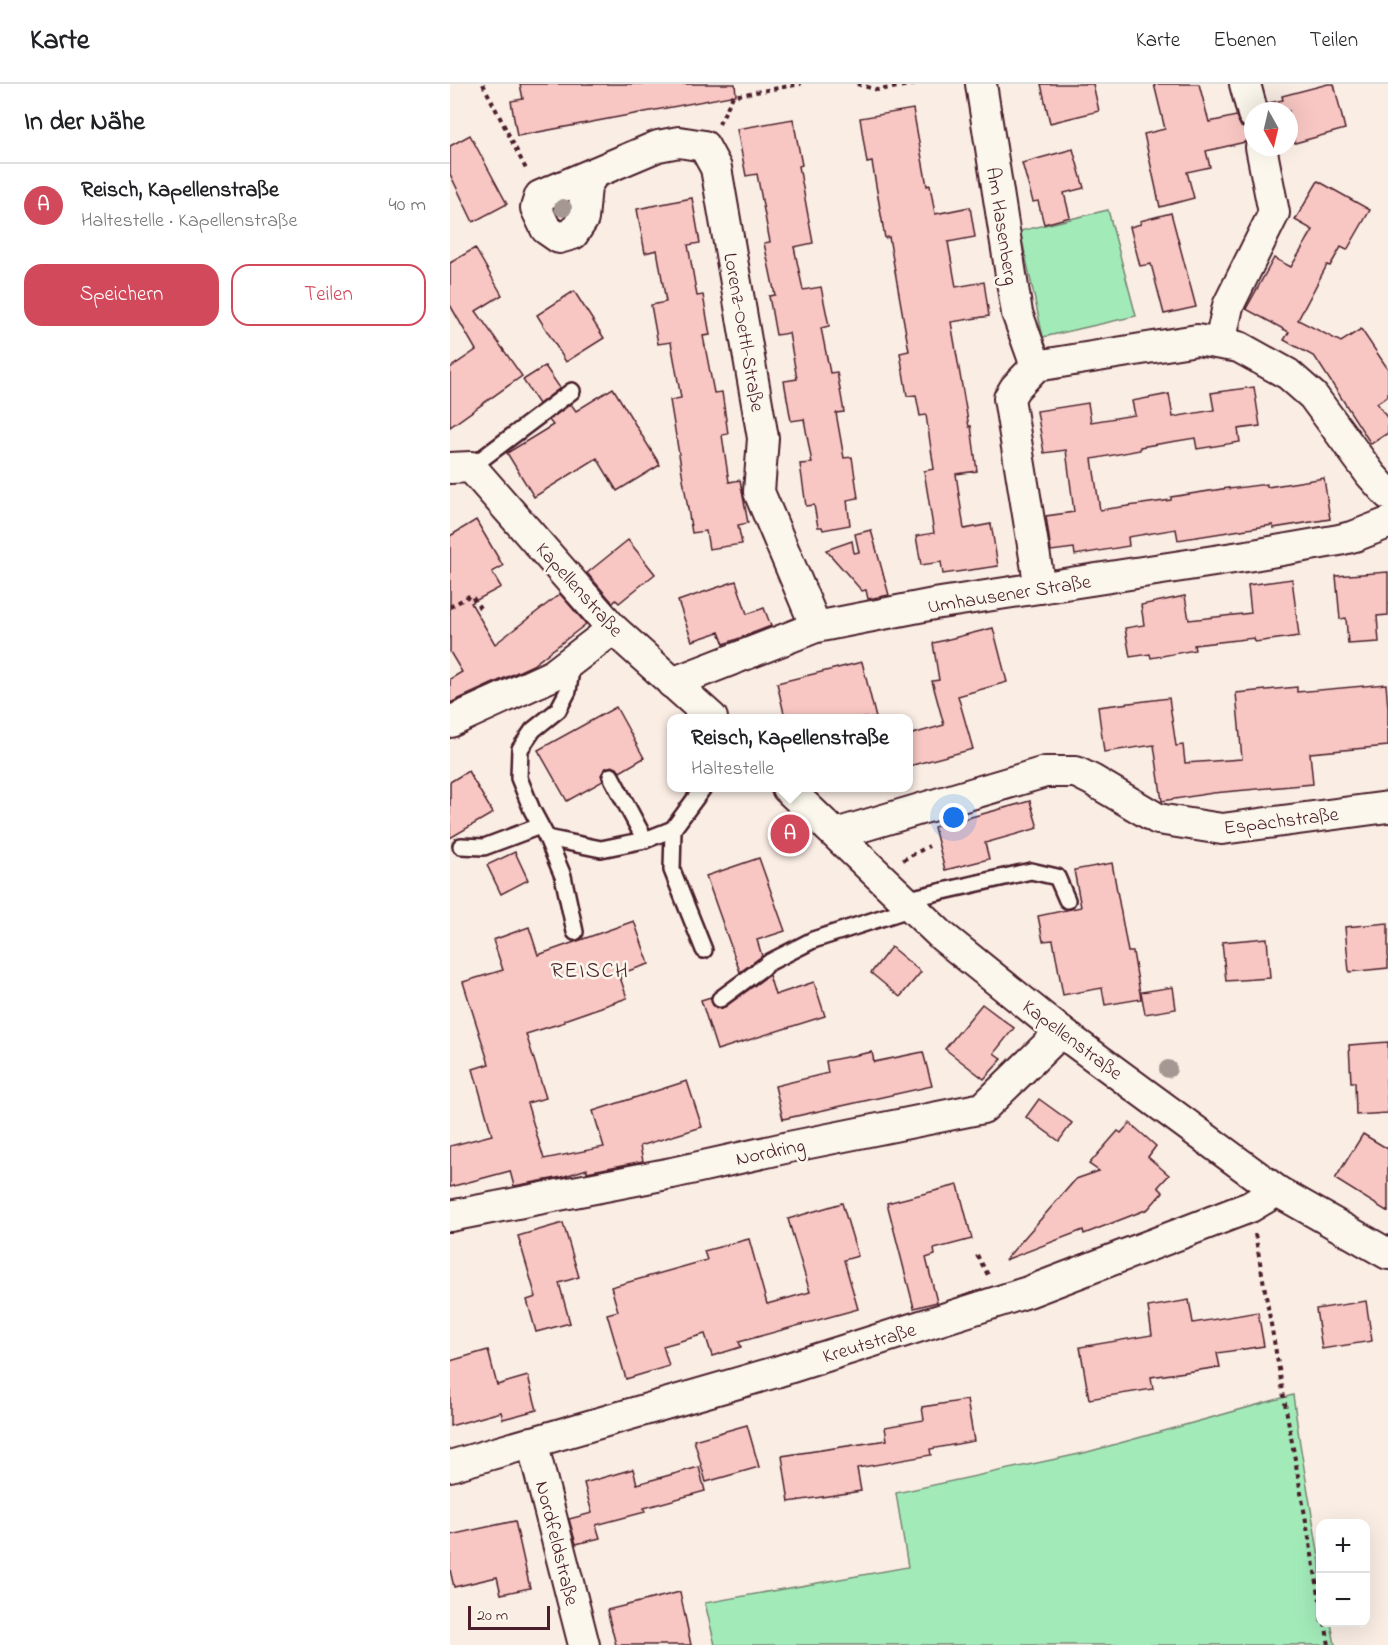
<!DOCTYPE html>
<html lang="de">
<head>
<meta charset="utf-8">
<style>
	:root { --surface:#fff; --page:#f6f6f6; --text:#202124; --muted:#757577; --line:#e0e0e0; --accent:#d1495b }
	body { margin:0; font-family:"Indie Flower",sans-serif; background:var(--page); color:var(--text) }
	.controls { position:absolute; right:18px; bottom:18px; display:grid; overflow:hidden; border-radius:12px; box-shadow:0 6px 24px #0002 }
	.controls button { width:54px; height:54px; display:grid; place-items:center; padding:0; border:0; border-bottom:2px solid var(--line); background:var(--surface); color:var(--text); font:30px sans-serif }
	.compass { position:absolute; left:794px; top:18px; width:54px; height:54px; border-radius:50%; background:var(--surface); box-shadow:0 6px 24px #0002; rotate:172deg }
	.scale { position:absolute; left:18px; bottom:15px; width:82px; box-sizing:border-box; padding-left:6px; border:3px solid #4a1f2b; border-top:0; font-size:16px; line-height:21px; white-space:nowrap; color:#4a1f2b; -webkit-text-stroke:4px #fbf7ec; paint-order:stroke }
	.you { position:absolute; left:504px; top:734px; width:21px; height:21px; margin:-15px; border:4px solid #fff; border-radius:50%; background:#1a73e8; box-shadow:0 0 0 9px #1a73e833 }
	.badge { display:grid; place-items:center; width:39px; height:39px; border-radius:50%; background:var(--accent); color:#fff; font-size:20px; font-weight:700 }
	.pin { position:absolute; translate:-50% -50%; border:3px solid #fff; box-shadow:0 2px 6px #0006 }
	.popup { position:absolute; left:217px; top:630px; width:246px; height:78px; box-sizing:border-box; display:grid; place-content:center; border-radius:12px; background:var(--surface); filter:drop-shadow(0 2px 4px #0005); font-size:20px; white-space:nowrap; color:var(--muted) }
	.popup b { font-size:22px; color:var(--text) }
	.popup::after { content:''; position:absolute; left:50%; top:100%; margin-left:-12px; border:12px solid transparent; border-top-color:var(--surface) }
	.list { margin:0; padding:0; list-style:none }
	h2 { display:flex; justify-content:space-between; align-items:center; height:78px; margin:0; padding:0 24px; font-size:26px }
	h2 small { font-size:20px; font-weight:400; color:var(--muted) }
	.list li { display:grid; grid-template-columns:39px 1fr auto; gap:18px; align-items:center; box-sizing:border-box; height:84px; padding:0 24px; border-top:2px solid var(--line) }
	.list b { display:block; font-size:22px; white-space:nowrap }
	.list p { margin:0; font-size:20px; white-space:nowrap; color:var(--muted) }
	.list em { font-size:20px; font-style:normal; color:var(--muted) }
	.actions { display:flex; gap:12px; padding:18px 24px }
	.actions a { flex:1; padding:14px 0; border:2px solid var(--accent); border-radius:18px; text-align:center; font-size:21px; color:var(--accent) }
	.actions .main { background:var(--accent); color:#fff }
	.map { position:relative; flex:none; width:938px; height:1561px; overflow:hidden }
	header { display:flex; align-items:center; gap:36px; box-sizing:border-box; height:84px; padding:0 30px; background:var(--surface); border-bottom:2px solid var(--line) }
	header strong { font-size:28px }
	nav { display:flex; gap:33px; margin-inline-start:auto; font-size:21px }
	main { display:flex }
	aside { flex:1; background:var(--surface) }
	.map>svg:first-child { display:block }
	.green { fill:#a2ebb9; stroke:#768572; stroke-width:1.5 }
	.building { fill:#f8c7c3; stroke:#4a1f2b; stroke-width:1.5 }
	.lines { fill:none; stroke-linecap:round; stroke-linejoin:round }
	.lane-casing { stroke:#4a1f2b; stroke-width:20 }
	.street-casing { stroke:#4a1f2b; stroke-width:34 }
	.path { stroke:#4a1f2b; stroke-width:4; stroke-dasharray:4.5 4.5; stroke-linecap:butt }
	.lane { stroke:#fbf7ec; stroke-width:15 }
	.street { stroke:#fbf7ec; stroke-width:30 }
	.tree { fill:#a59892 }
	.labels { text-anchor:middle; stroke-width:5; stroke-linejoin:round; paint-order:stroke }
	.street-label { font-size:20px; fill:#4a1f2b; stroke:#fbf7ec }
	.quarter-label { font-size:22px; letter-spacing:1.5px; fill:#4a1f2b; stroke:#fbf7ec }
</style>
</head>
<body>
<header>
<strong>Karte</strong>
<nav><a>Karte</a><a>Ebenen</a><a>Teilen</a></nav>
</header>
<main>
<aside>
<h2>In der Nähe<small></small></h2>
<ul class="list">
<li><span class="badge">A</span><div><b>Reisch, Kapellenstraße</b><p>Haltestelle · Kapellenstraße</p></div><em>40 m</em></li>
</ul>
<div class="actions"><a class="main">Speichern</a><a>Teilen</a></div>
</aside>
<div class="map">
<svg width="938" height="1561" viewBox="0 0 938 1561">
	<rect width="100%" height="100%" fill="#faede4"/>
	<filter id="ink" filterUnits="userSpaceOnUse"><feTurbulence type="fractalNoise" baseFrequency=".0167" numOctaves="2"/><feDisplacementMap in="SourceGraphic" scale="12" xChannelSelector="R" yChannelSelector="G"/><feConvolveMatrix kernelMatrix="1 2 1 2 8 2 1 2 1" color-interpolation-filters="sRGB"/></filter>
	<g filter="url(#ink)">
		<g class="green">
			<polygon points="658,126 686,232 593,253 570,147"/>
			<polygon points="843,1311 850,1360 870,1479 870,1538 881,1539 885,1561 265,1561 255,1519 458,1483 446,1409 634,1369"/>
		</g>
		<g class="building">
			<polygon points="70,0 285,0 286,11 67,52 61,17 73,15"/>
			<polygon points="591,0 643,0 649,27 600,39"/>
			<polygon points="704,0 749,0 759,38 786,32 791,43 798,46 803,47 795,58 756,67 760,83 737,88 744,114 710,123 694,50 715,45"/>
			<polygon points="878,0 884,0 895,45 845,59 841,45 839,45 839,27 820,27 818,19 833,16 832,12"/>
			<polygon points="463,25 477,102 480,101 485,130 520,123 525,153 498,158 506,203 534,198 539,232 501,238 519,343 521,342 527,387 506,390 514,445 541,440 548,482 493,490 491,478 471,481 466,452 484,449 474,387 484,385 476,331 470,332 466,311 457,312 450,269 459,267 439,153 435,154 422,78 417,79 410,34"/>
			<polygon points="343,35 352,81 349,82 363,159 344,163 353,206 371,203 379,242 371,244 380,289 387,288 394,328 386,329 394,374 402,373 408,414 397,416 400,441 373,446 372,443 368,443 364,421 356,422 350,380 362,379 354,335 341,337 334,297 347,295 339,249 326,251 319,212 325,211 314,159 320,158 307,90 296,92 287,45"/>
			<polygon points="20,51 57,120 23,138 0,90 0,62"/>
			<polygon points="623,65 634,104 614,109 620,133 594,140 588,117 583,118 572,79"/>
			<polygon points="868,97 920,126 897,166 891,163 880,182 877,181 848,236 891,258 911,245 938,285 938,312 927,319 938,335 938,349 921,360 865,273 834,256 839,248 796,225 824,174 841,183 863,146 845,136"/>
			<polygon points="242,114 250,159 238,161 247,212 253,211 260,251 253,252 264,309 272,308 278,350 272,351 279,398 290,396 298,439 288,441 292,460 259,465 256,447 242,449 220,316 231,314 221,258 208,260 201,221 216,218 207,166 195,169 187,125"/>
			<polygon points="721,129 746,223 714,230 701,180 690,182 680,143 691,140 690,137"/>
			<polygon points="25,164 52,211 26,227 72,292 0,343 0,284 26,266 0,221 0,179"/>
			<polygon points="124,207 154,254 116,278 87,231"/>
			<polygon points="95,282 110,304 89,320 73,296"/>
			<polygon points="804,303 810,342 788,345 790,358 747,365 745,354 690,363 690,366 642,375 650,426 721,416 721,413 779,404 779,405 817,400 817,403 874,394 880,435 823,444 823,441 728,456 726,445 678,453 679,462 625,471 624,464 601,467 596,432 624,428 616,366 594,369 587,327 638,319 641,338 685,331 682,317 719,310 723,333 764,326 761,309"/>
			<polygon points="163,304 210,381 167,407 147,374 84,413 57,369 103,341 99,336 121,320 126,327"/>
			<polygon points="26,436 53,482 42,488 51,503 21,519 45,560 110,510 136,540 83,581 0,619 0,595 12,588 0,568 0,452"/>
			<polygon points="421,446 439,511 418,515 416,506 412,507 376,466 402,457 404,469 409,468 405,450"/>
			<polygon points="178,456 205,490 169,519 166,516 163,519 137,489"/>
			<polygon points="938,488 938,531 927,532 929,558 898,560 896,534 890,535 886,492"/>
			<polygon points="842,495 849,552 805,558 804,554 744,561 745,566 701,574 700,570 680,573 675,544 694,541 691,521 735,512 739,536 801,529 798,501"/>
			<polygon points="286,497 297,530 314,524 321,542 274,560 269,548 242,557 228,517"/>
			<polygon points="543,544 557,598 508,612 523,665 459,682 459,651 494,641 482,597 489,596 483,559"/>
			<polygon points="412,578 426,634 335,634 327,599"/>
			<polygon points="936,600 938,624 938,662 860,669 863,700 763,709 712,717 704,661 654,668 648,623 719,614 726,662 733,661 735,679 792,675 786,609 847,603 847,608"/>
			<polygon points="166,623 194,674 170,688 167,684 162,682 156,684 151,691 153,697 117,717 88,666"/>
			<polygon points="18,687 43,729 0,754 0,698"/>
			<polygon points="580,717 588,744 535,759 539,775 495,786 484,743"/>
			<polygon points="65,768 78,796 51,810 37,781"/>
			<polygon points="309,774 335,847 307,856 312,872 290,888 256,792"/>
			<polygon points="662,779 678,868 683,868 691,915 655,921 652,904 613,911 603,856 593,857 588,832 631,823 624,786"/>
			<polygon points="184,837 199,880 169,890 177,914 114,936 115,938 76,950 96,1014 77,1019 94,1075 154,1063 143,1027 237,997 252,1043 190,1062 193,1077 137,1088 137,1085 112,1093 64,1102 60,1087 0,1103 0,1062 42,1051 23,985 39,980 13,898 53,886 43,856 79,843 88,871"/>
			<polygon points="938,839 938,884 899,888 895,843"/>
			<polygon points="817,854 820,894 776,897 772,858"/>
			<polygon points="441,863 471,888 450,913 421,889"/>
			<polygon points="319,891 325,911 364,898 375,932 267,966 251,916 261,913 263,921 267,924 272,925"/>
			<polygon points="723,903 726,925 695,930 691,908"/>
			<polygon points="532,920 564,944 544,969 552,975 534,995 495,965"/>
			<polygon points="938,958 938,995 936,995 938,1029 906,1031 905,998 901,998 899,961"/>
			<polygon points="422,968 424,978 473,968 482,1002 333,1035 325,1002 378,989 376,977"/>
			<polygon points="589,1015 622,1039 609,1057 576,1033"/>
			<polygon points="680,1039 706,1062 698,1073 719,1091 708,1103 713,1108 698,1125 634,1150 633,1146 555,1176 626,1095 649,1087 639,1080 668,1047 671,1049"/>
			<polygon points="913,1050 938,1065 938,1128 885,1095"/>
			<polygon points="508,1101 522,1155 484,1165 485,1171 476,1174 487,1218 464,1224 437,1119"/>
			<polygon points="392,1119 408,1172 394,1176 408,1225 289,1258 291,1263 262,1272 255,1250 213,1262 219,1282 176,1295 157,1230 168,1227 161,1203 257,1176 254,1167 299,1155 317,1220 360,1208 338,1135"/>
			<polygon points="113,1139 129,1193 109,1199 120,1239 86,1248 77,1216 86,1213 68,1152"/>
			<polygon points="739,1216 743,1239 808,1228 814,1262 767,1269 770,1283 701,1293 703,1305 639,1315 630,1263 702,1251 698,1223"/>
			<polygon points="916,1217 922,1257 872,1265 866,1225"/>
			<polygon points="38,1266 47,1301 78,1292 87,1326 53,1335 51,1328 0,1342 0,1277"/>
			<polygon points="517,1316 524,1357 480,1365 481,1371 407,1384 411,1407 339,1418 332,1372 437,1356 435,1343 474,1336 472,1323"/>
			<polygon points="297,1341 309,1383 256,1398 244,1356"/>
			<polygon points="249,1383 255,1407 194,1424 195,1428 146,1441 150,1454 126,1460 119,1435 142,1429 134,1399 183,1385 187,1400"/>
			<polygon points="65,1437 80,1504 51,1510 47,1493 4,1503 0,1486 0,1451"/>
			<polygon points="230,1508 241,1561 166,1561 157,1526"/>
		</g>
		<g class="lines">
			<defs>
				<g id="lane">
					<polyline points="21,383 122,307"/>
					<polyline points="122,579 118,607 108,626 83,646 70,665 69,694 82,726 97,754 113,792 125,848"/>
					<polyline points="161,692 195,756"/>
					<polyline points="253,704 223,745 222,786 254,866"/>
					<polyline points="97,754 151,765 195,756 223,745"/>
					<polyline points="11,762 34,763 90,742"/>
					<polyline points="454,816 581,787 607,793 617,816"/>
					<polyline points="270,915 320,878 363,856 462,824"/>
				</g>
				<g id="street">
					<polyline points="531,0 567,229 586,282"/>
					<polyline points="795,0 803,30"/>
					<polyline points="144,89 90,112 86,124 96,145 109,154 123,150 133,135 136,102 144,89 208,62 229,58 254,62 266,84 313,354 309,408 366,543"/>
					<polyline points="770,259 778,222 824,129 811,63"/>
					<polyline points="0,384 21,383 163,545 262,634"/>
					<polyline points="590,504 559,314 565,304 586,282 747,256 789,263 838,290 863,312 921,391 938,410"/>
					<polyline points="222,599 366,543 484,520 803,471 889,456 905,452 938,439"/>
					<polyline points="0,638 103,591 163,545"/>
					<polyline points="337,704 492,852 611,948 827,1107 938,1170"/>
					<polyline points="386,750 595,688 626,688 642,696 708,735 772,745 938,723"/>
					<polyline points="0,1132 222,1089 339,1063 533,1024 611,948"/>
					<polyline points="82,1358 134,1561"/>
					<polyline points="0,1382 326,1288 578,1208 800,1123 827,1107"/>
				</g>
			</defs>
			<use href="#lane" class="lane-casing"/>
			<use href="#street" class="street-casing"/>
			<g class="path">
				<polyline points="33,0 77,87"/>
				<polyline points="407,0 428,6 468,0"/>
				<polyline points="269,40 283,12 351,0"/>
				<polyline points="0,523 21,511 30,524"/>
				<polyline points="453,776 479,762"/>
				<polyline points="805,1150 870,1516"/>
				<polyline points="527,1171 538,1191"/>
				<polyline points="875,1538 879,1561"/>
			</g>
			<use href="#lane" class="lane"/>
			<use href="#street" class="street"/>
		</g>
		<g class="tree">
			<circle cx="113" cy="124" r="9"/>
			<circle cx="718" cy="985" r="9"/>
		</g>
	</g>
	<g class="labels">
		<g class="street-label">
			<text transform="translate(553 142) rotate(81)" y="7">Am Hasenberg</text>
			<text transform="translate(295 248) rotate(80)" y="7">Lorenz-Oettl-Straße</text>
			<text transform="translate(130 505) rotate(48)" y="7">Kapellenstraße</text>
			<text transform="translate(559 509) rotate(-9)" y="7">Umhausener Straße</text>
			<text transform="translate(831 736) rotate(-7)" y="7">Espachstraße</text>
			<text transform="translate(623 955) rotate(37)" y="7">Kapellenstraße</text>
			<text transform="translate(320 1067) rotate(-12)" y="7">Nordring</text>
			<text transform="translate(419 1258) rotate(-17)" y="7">Kreutstraße</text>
			<text transform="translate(108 1459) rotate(76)" y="7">Nordfeldstraße</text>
		</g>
		<g class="quarter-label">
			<text x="140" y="893">REISCH</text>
		</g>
	</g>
</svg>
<div class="controls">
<button>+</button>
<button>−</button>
</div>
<svg class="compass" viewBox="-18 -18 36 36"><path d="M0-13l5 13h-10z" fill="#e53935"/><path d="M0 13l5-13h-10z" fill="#757577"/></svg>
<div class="scale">20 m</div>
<div class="you"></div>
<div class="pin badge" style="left:340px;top:750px">A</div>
<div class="popup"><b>Reisch, Kapellenstraße</b>Haltestelle</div>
</div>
</main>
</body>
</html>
